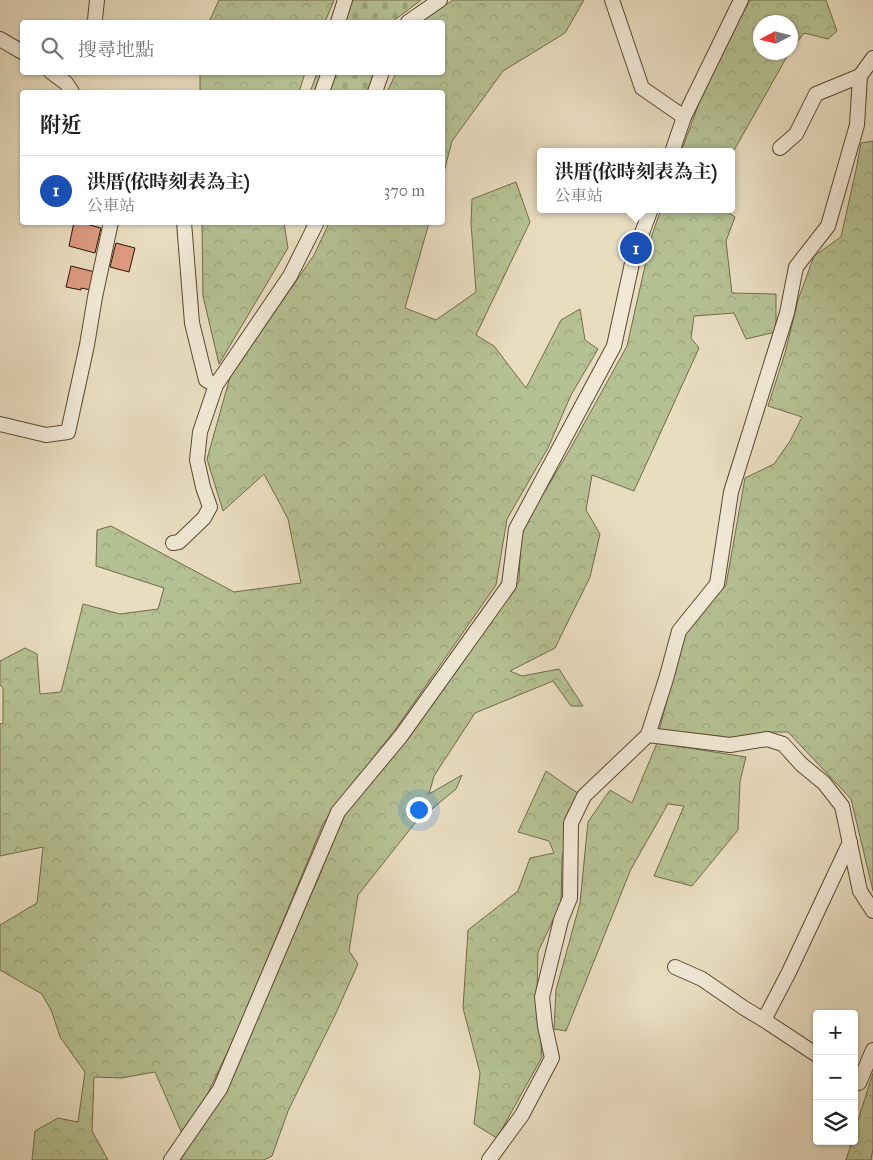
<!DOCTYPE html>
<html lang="zh-TW">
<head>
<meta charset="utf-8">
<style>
	:root { --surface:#fff; --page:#f6f6f6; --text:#222; --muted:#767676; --line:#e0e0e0; --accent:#0b8043 }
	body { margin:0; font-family:"IM FELL Great Primer","Noto Serif TC",serif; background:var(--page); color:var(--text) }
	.controls { position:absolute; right:15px; bottom:15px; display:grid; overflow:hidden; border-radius:5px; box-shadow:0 1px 4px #0004 }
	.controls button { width:45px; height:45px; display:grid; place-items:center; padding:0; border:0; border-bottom:1px solid var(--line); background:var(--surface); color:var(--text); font:25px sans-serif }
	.compass { position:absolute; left:753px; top:15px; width:45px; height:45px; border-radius:50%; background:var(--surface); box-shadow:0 1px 4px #0004; rotate:263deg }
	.you { position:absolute; left:418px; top:809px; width:18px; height:18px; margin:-12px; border:4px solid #fff; border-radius:50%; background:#1a73e8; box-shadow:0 0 0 8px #1a73e833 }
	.badge { display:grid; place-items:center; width:32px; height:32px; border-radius:50%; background:var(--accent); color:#fff; font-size:16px; font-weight:700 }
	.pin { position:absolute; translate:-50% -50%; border:2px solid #fff; box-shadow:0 1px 5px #0006 }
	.popup { position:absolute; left:537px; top:148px; width:198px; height:65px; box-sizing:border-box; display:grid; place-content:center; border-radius:5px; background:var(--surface); filter:drop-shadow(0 1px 4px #0005); font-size:16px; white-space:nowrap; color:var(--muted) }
	.popup b { font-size:19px; color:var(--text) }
	.popup::after { content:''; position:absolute; left:50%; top:100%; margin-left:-10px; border:10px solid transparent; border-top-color:var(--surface) }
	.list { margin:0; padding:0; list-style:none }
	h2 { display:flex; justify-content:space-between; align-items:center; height:65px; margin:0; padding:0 20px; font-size:21px }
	h2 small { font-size:16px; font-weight:400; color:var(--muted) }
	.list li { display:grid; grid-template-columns:32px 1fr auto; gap:15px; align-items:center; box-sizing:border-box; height:70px; padding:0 20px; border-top:1px solid var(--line) }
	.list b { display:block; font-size:19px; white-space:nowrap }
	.list p { margin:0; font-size:16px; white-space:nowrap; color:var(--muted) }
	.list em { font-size:16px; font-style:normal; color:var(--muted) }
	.icon { flex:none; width:28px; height:28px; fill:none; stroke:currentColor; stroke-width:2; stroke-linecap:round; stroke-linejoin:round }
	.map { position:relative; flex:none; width:873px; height:1160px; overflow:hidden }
	.search { position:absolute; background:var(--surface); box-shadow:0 1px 4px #0004; left:20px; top:20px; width:425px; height:55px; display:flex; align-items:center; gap:12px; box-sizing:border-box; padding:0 18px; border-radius:5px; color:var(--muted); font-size:19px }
	.panel { position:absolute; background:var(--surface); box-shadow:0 1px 4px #0004; left:20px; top:90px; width:425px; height:135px; border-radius:5px }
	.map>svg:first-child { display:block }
	.forest { fill:url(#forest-crowns); stroke:#706b4a }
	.cemetery { fill:url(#cemetery-stones); stroke:#706b4a }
	.building { fill:#dd9b82; stroke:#2a1501 }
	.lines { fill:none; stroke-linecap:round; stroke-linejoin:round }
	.minor-casing { stroke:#5a4731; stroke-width:16 }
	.minor { stroke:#f1e9d6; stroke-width:14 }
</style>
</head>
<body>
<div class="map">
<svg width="873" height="1160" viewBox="0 0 873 1160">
	<defs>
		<pattern id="forest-crowns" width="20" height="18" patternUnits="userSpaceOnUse" patternTransform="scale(1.25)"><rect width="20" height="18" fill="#b5c193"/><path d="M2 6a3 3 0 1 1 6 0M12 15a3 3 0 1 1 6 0" fill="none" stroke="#9ca57d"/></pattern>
		<pattern id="cemetery-stones" width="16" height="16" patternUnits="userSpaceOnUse" patternTransform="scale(1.25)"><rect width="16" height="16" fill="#b5c193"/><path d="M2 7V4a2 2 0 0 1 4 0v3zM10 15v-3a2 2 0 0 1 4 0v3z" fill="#9ca57d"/></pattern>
	</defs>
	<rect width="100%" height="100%" fill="#e9ddc0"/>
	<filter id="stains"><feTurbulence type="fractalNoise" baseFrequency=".004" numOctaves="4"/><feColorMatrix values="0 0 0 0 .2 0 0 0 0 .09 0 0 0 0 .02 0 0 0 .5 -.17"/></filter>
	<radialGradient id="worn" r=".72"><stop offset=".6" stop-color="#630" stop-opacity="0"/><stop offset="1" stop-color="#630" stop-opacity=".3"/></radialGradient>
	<g class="forest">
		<polygon points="219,0 334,0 325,22 209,22"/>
		<polygon points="453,0 584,0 565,33 503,71 452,141 443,176 442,92 387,92 396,73 442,72 442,22 420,22"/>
		<polygon points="750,0 826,0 837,31 828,39 804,33 791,50 790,22 760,22 760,52 789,53 732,154 731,160 731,152 681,152 710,73"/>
		<polygon points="200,73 200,72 305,73 299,92 200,92"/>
		<polygon points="873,141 873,891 851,799 788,732 766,732 728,739 659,731 684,634 726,585 745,478 774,464 790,441 802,417 768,406 785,353 798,300 814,256 841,237 856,170 861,143"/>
		<polygon points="516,182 530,222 476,335 494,346 526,388 561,320 580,309 585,340 598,349 571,395 548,448 507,519 496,585 397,727 323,824 238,1030 208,1093 183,1136 155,1072 121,1078 94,1077 92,1131 108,1160 32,1160 35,1131 58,1118 78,1122 85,1072 60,1037 52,1012 42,994 0,970 0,925 37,903 43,847 0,856 0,724 3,723 3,688 0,685 0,661 25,648 37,654 40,694 61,692 83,604 120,614 158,609 164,588 96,566 97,530 111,526 234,592 301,583 288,519 264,474 223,511 207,459 230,377 314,255 329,223 429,223 405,308 436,320 476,292 471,223 472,199"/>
		<polygon points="661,209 723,209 735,217 726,241 732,293 776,294 776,332 746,339 734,313 694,316 691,338 699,348 634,491 592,475 586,510 600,534 590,577 555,648 510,671 522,676 559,669 583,706 571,706 553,681 475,713 434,776 429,794 462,775 456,789 415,823 358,895 349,951 358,964 336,1013 288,1111 272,1156 264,1160 180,1160 226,1090 241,1052 319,877 344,813 456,672 519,581 521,531 569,451 627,346 652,235"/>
		<polygon points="202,223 284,223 288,248 219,364 203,296"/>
		<polygon points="657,743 746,757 740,781 738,830 692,886 654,876 684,806 668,804 631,869 566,1031 554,1029 556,990 580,903 588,822 610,790 632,803"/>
		<polygon points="546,771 579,794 562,858 561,903 538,952 537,993 542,1057 497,1138 474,1124 480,1073 463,1008 468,930 518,891 530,858 554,853 549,841 518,832"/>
		<polygon points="873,1073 873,1149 871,1160 846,1160 852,1141 854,1141 854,1133"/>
	</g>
	<g class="cemetery">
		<polygon points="340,0 421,0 392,22 333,22"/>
		<polygon points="317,73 375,73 368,92 310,92"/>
	</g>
	<g class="building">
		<polygon points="74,222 79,222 101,228 95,253 69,246"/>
		<polygon points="116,243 135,248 129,272 110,267"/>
		<polygon points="71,266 95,272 91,290 81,288 81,290 66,287"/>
	</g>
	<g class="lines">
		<defs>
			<g id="minor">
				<polyline points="612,0 642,88 684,117"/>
				<polyline points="94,22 95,20 97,0"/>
				<polyline points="338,22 345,0"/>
				<polyline points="408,22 440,0"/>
				<polyline points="0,39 22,52"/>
				<polyline points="873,58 860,76 857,125 828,226 796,267 787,313 731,492 717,584 679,631 666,679 648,735 730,745 767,739 783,744 801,764 824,783 842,806 860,891 873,911"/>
				<polyline points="51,72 66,83 72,92"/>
				<polyline points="322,92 329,72"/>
				<polyline points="375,92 382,72"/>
				<polyline points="780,148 796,134 816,94 860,76"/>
				<polyline points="672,152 684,117 741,0"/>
				<polyline points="216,385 290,276 317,222"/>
				<polyline points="0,424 46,435 68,432 87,345 95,297 111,222"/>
				<polyline points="173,543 179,542 204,518 210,507 203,487 197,460 200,432 216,385 206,380 192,323 184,222"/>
				<polyline points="675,967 702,979 744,1008 764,1020 817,1055"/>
				<polyline points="764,1020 789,972 850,842"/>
				<polyline points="854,1080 859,1083 873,1050"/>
				<polyline points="171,1160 220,1089 338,812 401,736 509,585 516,529 614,346 634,254 651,209"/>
				<polyline points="489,1160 522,1115 552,1058 545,1026 542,997 561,920 570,898 571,823 584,796 648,735"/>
			</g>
		</defs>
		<use href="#minor" class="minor-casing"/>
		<use href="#minor" class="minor"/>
	</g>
	<rect width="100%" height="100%" filter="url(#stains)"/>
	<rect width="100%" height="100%" fill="url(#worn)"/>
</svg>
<div class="controls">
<button>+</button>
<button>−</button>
<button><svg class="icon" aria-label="layers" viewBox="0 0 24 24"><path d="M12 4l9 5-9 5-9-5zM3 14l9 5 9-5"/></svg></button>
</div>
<svg class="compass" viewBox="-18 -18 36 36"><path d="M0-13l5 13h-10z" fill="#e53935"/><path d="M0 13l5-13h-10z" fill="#767676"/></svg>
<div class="you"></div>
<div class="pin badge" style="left:636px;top:248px;background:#1a4fb4">1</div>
<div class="popup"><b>洪厝(依時刻表為主)</b>公車站</div>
<div class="search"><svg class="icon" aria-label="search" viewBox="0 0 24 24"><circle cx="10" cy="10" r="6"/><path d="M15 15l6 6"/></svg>搜尋地點</div>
<section class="panel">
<h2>附近<small></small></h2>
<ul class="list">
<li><span class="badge" style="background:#1a4fb4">1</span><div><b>洪厝(依時刻表為主)</b><p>公車站</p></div><em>370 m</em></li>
</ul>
</section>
</div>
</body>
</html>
